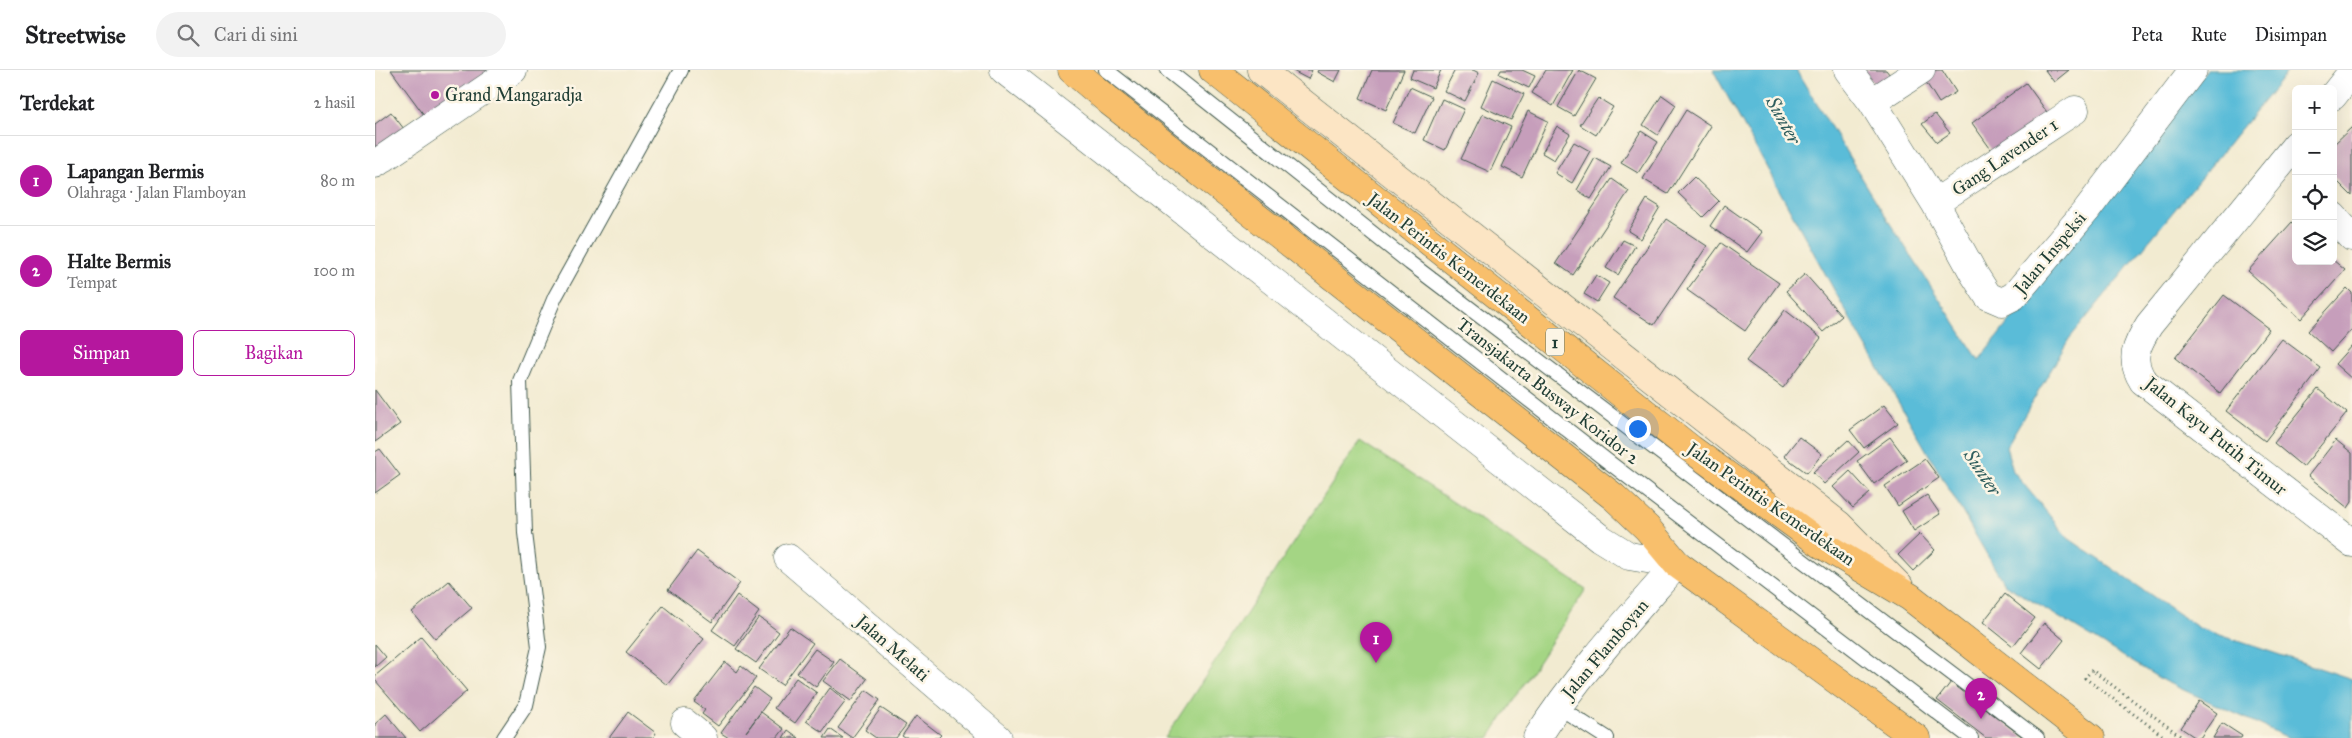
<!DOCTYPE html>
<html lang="id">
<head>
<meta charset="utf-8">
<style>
	:root { --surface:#fff; --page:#f2f2f2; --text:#202124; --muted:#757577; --line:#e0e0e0; --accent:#b5179e }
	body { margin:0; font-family:"IM FELL Great Primer",serif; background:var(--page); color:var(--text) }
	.controls { position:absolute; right:15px; top:15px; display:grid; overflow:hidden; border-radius:8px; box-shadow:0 5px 20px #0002 }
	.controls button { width:45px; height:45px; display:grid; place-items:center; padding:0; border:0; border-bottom:1px solid var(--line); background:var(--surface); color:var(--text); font:25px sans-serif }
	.you { position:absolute; left:1262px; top:358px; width:18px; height:18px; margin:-12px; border:4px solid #fff; border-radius:50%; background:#1a73e8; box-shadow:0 0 0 8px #1a73e833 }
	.badge { display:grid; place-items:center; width:32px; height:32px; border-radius:50%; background:var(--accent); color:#fff; font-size:16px; font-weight:700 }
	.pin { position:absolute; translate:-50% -41px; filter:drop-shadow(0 1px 2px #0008) }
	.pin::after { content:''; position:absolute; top:26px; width:18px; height:15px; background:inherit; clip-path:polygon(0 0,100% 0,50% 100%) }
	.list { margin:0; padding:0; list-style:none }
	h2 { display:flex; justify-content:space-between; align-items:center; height:65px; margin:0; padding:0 20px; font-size:21px }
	h2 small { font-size:16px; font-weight:400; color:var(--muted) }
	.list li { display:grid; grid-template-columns:32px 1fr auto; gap:15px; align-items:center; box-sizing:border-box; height:90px; padding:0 20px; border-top:1px solid var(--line) }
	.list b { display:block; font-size:19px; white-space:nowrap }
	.list p { margin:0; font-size:16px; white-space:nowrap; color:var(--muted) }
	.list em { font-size:16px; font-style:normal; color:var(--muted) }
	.actions { display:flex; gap:10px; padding:15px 20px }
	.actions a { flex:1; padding:11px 0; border:1px solid var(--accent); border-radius:8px; text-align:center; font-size:18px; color:var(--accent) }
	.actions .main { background:var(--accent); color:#fff }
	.icon { flex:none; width:28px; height:28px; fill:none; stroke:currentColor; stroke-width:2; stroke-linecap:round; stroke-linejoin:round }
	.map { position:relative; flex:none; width:1977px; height:668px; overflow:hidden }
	header { display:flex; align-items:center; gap:30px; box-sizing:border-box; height:70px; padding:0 25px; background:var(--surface); border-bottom:1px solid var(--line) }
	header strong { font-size:24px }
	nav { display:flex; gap:28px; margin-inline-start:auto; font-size:18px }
	.search { width:350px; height:45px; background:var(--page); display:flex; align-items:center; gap:12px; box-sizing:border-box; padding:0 18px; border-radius:28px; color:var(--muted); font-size:19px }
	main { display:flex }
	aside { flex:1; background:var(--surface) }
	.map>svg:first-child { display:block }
	.green { fill:#a4d584; stroke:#62895c }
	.water { fill:#5abcd8; stroke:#3c7c86 }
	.building { fill:#c69ebb }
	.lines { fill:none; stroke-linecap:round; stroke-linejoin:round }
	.service-casing { stroke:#3f574c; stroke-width:16 }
	.minor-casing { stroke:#3f574c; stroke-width:29 }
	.tertiary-casing { stroke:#3f574c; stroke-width:29 }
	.secondary-casing { stroke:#3f574c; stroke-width:29 }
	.trunk-casing { stroke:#3f574c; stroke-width:29 }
	.path { stroke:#3f574c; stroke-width:3; stroke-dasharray:1 4; stroke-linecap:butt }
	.service { stroke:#fff; stroke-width:14 }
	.minor { stroke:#fff; stroke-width:28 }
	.tertiary { stroke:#fff; stroke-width:28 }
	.secondary { stroke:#fce5c4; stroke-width:28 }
	.trunk { stroke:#f8bf6c; stroke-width:28 }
	.poi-dot { fill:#b5179e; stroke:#fcf5e5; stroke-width:2 }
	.labels { text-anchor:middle; stroke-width:5; stroke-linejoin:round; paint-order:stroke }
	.shield { fill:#fcf5e5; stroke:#617469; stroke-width:1 }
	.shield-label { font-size:16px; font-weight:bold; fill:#1f3d34 }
	.poi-label { font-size:18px; fill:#1f3d34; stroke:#fcf5e5; text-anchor:start }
	.street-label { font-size:18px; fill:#1f3d34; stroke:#fcf5e5 }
	.water-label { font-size:19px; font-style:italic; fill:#2e5d5d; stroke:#fcf5e5 }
</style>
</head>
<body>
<header>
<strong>Streetwise</strong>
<div class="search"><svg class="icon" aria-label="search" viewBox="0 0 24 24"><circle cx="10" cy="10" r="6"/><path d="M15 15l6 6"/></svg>Cari di sini</div>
<nav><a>Peta</a><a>Rute</a><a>Disimpan</a></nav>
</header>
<main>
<aside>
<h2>Terdekat<small>2 hasil</small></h2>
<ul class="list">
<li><span class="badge">1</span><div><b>Lapangan Bermis</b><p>Olahraga · Jalan Flamboyan</p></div><em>80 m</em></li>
<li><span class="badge">2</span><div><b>Halte Bermis</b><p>Tempat</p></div><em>100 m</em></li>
</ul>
<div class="actions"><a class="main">Simpan</a><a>Bagikan</a></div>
</aside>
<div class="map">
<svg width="1977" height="668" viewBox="0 0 1977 668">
	<rect width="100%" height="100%" fill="#fcf5e5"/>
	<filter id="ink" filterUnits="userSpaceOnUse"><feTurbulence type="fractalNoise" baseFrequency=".02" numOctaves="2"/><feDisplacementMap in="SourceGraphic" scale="10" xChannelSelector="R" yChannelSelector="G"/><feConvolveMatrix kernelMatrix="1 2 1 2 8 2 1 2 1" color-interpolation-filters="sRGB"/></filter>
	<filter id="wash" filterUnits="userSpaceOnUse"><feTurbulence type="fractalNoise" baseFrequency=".0096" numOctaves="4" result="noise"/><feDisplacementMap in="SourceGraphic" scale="20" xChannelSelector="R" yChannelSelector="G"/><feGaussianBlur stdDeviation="1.12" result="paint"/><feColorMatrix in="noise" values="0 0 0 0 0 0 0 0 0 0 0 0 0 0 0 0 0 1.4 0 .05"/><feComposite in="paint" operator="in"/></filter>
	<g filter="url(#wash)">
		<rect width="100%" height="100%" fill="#f2ebd1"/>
		<path class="green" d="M985 371 1211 519 1114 668H790Z"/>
		<path class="water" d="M1338 0H1421L1514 152 1604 290 1832 0H1914L1694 269 1631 377 1638 401 1693 468 1824 558 1977 609V668H1914L1789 611 1629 514 1474 247Z"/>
		<g id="blocks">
			<path class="building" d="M16 0H119L52 49Z
				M916 0H937L933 9Z
				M943 0H966L960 12 942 2Z
				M997 0H1029L1011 40 985 28Z
				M1038 0H1066L1058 18 1035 8Z
				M1080 0H1098L1104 3 1090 31 1069 21Z
				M1126 0H1147L1160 6 1154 18 1124 4Z
				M1171 0H1198L1178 36 1157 23Z
				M1204 0 1221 9 1199 46 1183 37Z
				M1488 0H1511L1515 5 1500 16Z
				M1556 0H1567L1581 22 1564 33 1547 6Z
				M1670 0H1694L1679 12Z
				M1118 9 1149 24 1136 50 1106 36Z
				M1651 13 1674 45 1620 85 1597 53Z
				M1035 17 1057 27 1040 63 1018 53Z
				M1287 25 1301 35 1283 65 1268 55Z
				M1223 28 1238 37 1221 65 1205 55Z
				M1067 29 1089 39 1070 80 1049 70Z
				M1311 40 1336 56 1293 124 1268 109Z
				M1153 41 1173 51 1147 107 1127 97Z
				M16 42 29 59 2 79 0 76V54Z
				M1108 44 1136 57 1115 102 1086 89Z
				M1560 44 1575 63 1562 72 1547 54Z
				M1182 56 1195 64 1179 90 1167 83Z
				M1977 57V126L1958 107V75Z
				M1266 61 1283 72 1263 103 1246 93Z
				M1199 72 1215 81 1197 113 1180 103Z
				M1220 88 1236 97 1216 129 1202 120Z
				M1319 107 1344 131 1328 147 1303 123Z
				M1237 109 1254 121 1198 205 1181 193Z
				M1272 129 1285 137 1266 169 1253 161Z
				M1349 135 1387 162 1372 182 1335 156Z
				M1291 149 1332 176 1279 255 1238 228Z
				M1917 152 1921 156V191H1958V190L1970 200 1926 249 1873 201Z
				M1248 170 1260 176 1243 205 1231 198Z
				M1346 173 1404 213 1370 261 1312 220Z
				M1430 204 1467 246 1448 262 1411 221Z
				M1221 205 1234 213 1222 232 1209 224Z
				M1972 218 1977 223V259L1956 282 1933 261Z
				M1849 225 1894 259 1845 323 1800 288Z
				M1410 240 1446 268 1408 318 1371 291Z
				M1907 269 1946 298 1890 371 1851 341Z
				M1977 275V309L1960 294Z
				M1943 319 1972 343 1928 397 1899 373Z
				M0 320 25 354 0 372Z
				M1509 335 1523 353 1489 378 1475 360Z
				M1424 367 1447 384 1432 403 1409 386Z
				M1515 367 1532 390 1499 414 1482 391Z
				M1473 370 1484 382 1449 414 1438 402Z
				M1961 370 1977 383V432L1973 438 1933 406Z
				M5 379 25 405 0 423V382Z
				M1550 389 1564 408 1523 436 1510 416Z
				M1475 401 1495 423 1478 438 1458 417Z
				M1552 425 1565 444 1539 461 1527 441Z
				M1545 464 1560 480 1538 501 1523 485Z
				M322 481 365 513 337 552 293 520Z
				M74 511 97 538 60 569 37 542Z
				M1630 524 1660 548 1638 576 1608 552Z
				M362 525 384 542 360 576 337 560Z
				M288 536 329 569 292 615 251 582Z
				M384 547 404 562 381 593 361 579Z
				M1669 553 1689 570 1666 599 1646 583Z
				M415 557 438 573 407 615 384 599Z
				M46 567 92 621 45 662 0 610V606Z
				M0 574 11 587 0 597Z
				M440 579 459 592 441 617 422 603Z
				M465 589 492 609 476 631 448 611Z
				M350 592 362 602 366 596 381 608 343 656 327 644 330 640 319 632Z
				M421 608 442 623 420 653 399 638Z
				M1576 612 1649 668H1611L1562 630Z
				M379 617 395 629 371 662 386 642 409 659 402 668H354L346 663Z
				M455 618 471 631 447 662 431 651Z
				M491 620 505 630 477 668 463 658Z
				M1824 631 1842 643 1825 668H1821L1806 658Z
				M506 638 531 655 521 668H501L490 660Z
				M253 642 281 663 278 668H234Z
				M11 644 31 668H0V654Z
				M541 646 566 665 563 668H530L527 666Z
				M1847 653 1867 666 1866 668H1838Z
				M455 659 468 668H449Z
				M413 660 424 668H408Z"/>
		</g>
	</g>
	<g filter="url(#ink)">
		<use href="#blocks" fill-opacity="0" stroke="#3f574c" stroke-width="1"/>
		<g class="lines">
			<defs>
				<path id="service" d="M731 0 1231 390 1596 668
					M792 0 1035 193 1662 668
					M1182 636 1232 668
					M129 668 151 635 164 577 150 463 145 311 180 227 306 0"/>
				<path id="minor" d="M1473 0 1497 32 1560 133 1599 204 1613 226 1627 232 1639 226 1711 141 1818 0
					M1958 26 1977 2
					M1497 32 1546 0
					M1921 75 1774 255C1761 276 1754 289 1768 311L1977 473
					M0 94 138 0
					M1560 133 1700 40
					M1958 146 1977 167
					M413 488 623 668
					M310 653 328 668
					M1162 668C1202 605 1253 550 1302 494"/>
				<path id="tertiary" d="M629 0 1225 468 1254 486 1302 494"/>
				<path id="secondary" d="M886 0 1464 455 1524 516"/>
				<path id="trunk" d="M697 0 735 32 1239 427 1272 458 1302 494 1541 668
					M838 0 1316 379 1446 474 1535 527 1716 668"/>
			</defs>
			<use href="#service" class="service-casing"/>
			<use href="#minor" class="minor-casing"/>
			<use href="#tertiary" class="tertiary-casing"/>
			<use href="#secondary" class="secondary-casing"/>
			<use href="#trunk" class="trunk-casing"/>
			<path class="path" d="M1791 668 1710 608 1717 600 1808 668"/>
			<use href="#service" class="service"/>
			<use href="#minor" class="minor"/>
			<use href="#tertiary" class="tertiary"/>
			<use href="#secondary" class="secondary"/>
			<use href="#trunk" class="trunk"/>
		</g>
	</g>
	<circle class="poi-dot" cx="60" cy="25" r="5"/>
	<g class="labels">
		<rect class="shield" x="1171" y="258.5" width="18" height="27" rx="4"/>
		<g class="shield-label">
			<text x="1180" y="278">1</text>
		</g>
		<g class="poi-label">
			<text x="70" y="31">Grand Mangaradja</text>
		</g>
		<g class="street-label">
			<text transform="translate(1630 87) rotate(-34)" y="6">Gang Lavender 1</text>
			<text transform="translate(1675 183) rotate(-50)" y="6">Jalan Inspeksi</text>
			<text transform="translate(1074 188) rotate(38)" y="6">Jalan Perintis Kemerdekaan</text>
			<text transform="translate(1173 321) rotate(38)" y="6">Transjakarta Busway Koridor 2</text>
			<text transform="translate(1841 366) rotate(39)" y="6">Jalan Kayu Putih Timur</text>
			<text transform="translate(1396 434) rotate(35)" y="6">Jalan Perintis Kemerdekaan</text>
			<text transform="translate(518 578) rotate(41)" y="6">Jalan Melati</text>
			<text transform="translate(1230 579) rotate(-50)" y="6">Jalan Flamboyan</text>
		</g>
		<g class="water-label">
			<text transform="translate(1409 50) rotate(61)" y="7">Sunter</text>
			<text transform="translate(1608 402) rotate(56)" y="7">Sunter</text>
		</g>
	</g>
</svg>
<div class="controls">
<button>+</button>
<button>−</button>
<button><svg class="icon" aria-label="locate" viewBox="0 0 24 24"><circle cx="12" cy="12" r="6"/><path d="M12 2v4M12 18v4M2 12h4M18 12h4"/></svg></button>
<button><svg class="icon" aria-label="layers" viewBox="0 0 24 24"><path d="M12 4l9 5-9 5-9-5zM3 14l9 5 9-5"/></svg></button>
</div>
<div class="you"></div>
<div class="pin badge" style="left:1001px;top:593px">1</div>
<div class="pin badge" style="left:1606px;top:649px">2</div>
</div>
</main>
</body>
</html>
